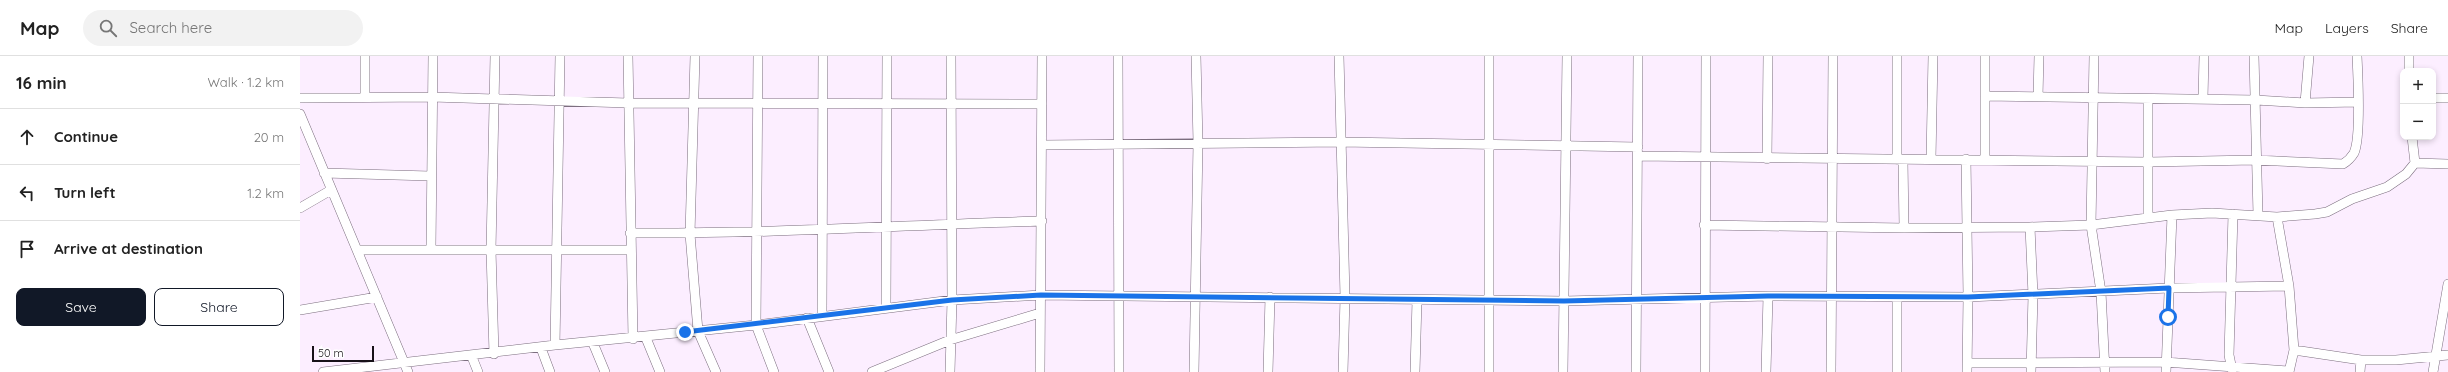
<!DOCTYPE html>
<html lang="en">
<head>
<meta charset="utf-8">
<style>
	:root { --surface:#fff; --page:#f2f2f2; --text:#222; --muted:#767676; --line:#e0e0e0; --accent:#111827 }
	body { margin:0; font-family:Quicksand,sans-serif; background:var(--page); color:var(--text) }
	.controls { position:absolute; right:12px; top:12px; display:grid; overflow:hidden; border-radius:8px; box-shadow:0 2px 6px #0003 }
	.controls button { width:36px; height:36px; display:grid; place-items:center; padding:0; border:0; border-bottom:1px solid var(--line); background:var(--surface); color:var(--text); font:20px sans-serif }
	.scale { position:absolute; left:12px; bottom:10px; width:62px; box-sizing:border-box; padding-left:4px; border:2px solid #171118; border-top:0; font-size:11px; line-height:14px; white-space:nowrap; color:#171118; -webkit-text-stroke:3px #fff; paint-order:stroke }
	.stop { position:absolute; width:12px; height:12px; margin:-9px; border:3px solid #1a73e8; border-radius:50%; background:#fff }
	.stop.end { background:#1a73e8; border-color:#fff; box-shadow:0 1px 4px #0008 }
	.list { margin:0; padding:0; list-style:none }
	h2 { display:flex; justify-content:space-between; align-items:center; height:52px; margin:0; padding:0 16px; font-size:17px }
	h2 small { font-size:13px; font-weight:400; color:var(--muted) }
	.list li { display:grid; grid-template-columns:26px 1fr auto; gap:12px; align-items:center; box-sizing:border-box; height:56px; padding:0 16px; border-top:1px solid var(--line) }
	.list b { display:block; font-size:15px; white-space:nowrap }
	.list em { font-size:13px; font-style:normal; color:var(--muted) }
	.actions { display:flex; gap:8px; padding:12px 16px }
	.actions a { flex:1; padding:9px 0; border:1px solid var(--accent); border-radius:8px; text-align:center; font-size:14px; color:var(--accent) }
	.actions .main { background:var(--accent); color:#fff }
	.icon { flex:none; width:22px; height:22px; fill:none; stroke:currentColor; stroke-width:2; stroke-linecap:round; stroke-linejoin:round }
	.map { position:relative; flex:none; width:2148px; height:316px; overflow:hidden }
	header { display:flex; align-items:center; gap:24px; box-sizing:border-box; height:56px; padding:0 20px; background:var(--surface); border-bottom:1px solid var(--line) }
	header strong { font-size:19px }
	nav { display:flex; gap:22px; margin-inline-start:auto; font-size:14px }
	.search { width:280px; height:36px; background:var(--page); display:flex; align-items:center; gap:10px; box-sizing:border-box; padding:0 14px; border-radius:22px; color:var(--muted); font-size:15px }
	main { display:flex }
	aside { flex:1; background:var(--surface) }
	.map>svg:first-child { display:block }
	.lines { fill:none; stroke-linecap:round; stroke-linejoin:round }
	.minor-casing { stroke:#7c6e7f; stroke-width:10 }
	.minor { stroke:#fff; stroke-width:9 }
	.route { stroke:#1a73e8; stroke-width:5 }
</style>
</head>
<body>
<header>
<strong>Map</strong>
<div class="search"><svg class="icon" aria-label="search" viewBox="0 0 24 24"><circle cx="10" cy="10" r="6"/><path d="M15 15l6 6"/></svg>Search here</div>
<nav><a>Map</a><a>Layers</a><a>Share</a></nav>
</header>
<main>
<aside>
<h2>16 min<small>Walk · 1.2 km</small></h2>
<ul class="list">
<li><svg class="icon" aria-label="ahead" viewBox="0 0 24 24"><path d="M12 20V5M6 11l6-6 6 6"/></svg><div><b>Continue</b></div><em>20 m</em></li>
<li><svg class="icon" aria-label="left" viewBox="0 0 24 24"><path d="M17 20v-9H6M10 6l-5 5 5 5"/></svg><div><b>Turn left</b></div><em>1.2 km</em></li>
<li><svg class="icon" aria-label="arrive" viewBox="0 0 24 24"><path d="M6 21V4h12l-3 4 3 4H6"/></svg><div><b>Arrive at destination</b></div></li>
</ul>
<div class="actions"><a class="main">Save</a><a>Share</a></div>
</aside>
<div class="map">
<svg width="2148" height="316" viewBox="0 0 2148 316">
	<rect width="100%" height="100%" fill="#fceeff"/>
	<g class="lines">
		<defs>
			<path id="minor" d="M328 0 333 283
				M395 0 390 178 398 275 416 316
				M458 0 456 269 474 316
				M818 0 819 316
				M1039 0 1045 241 1043 316
				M1597 0V104
				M1685 0V103
				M1794 0 1791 169 1801 236 1805 316
				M1954 0 1958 159
				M2109 0V15
				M1685 40 1956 44 2005 47 2058 46
				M65 41V0
				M1738 41 1739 0
				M0 42 132 41 328 47 742 48
				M2133 42H2148
				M1848 43V161
				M1903 43 1904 0
				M2005 47 2009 0
				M0 58 108 316
				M742 89 1040 86 1338 91
				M1338 100 1848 106 1955 104 2043 108C2048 105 2051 102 2054 97 2061 82 2058 20 2057 0
				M1467 103 1468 0
				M1631 103 1633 0
				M1666 103 1668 241 1667 316
				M1603 104 1604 172
				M2115 107 2148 108
				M24 117 130 120
				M0 152 31 134
				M1977 161 1989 230 1994 294 1989 316
				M1404 169 1604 172 1730 171 1791 169 1872 159 1912 157 1977 161 2015 158 2027 156 2052 143 2087 131 2106 118 2115 107 2112 81
				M1730 171 1733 239 1731 316
				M330 177C468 178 605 169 742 165
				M131 192 133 0
				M57 194H330
				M586 251 587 0
				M0 254 77 241
				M522 259 523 0
				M507 262 529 316
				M346 282 360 316
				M293 287 305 316
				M255 289 260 0
				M241 292 250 316
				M1994 294 2061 304H2096L2148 299
				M194 298 191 194 195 0
				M172 301 178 316
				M1667 307 1865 306 1989 315
				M1932 314 1929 299 1933 158
				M23 316 255 289 456 269 652 244 741 239 1264 245 1468 240 1668 241 1869 232 1989 230
				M572 316 650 284 740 257
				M650 316 652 244 651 0
				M740 316 742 0
				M894 316 898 87 896 0
				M968 316 970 241
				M1115 316 1117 244
				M1189 316V0
				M1263 316 1267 0
				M1336 316 1338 0
				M1405 316 1406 0
				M1466 316 1468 240
				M1531 316 1533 0
				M1597 316V241
				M1866 316 1872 159
				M2060 316 2061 304
				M2133 316 2148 228"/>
		</defs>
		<use href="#minor" class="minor-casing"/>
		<use href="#minor" class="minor"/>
	</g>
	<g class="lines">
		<path class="route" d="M385 276 652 244 741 239 1264 245 1468 240 1668 241 1869 232 1868 261"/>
	</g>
</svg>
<div class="controls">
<button>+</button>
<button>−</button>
</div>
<div class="scale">50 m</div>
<div class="stop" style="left:1868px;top:261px"></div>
<div class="stop end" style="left:385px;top:276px"></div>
</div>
</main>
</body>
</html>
